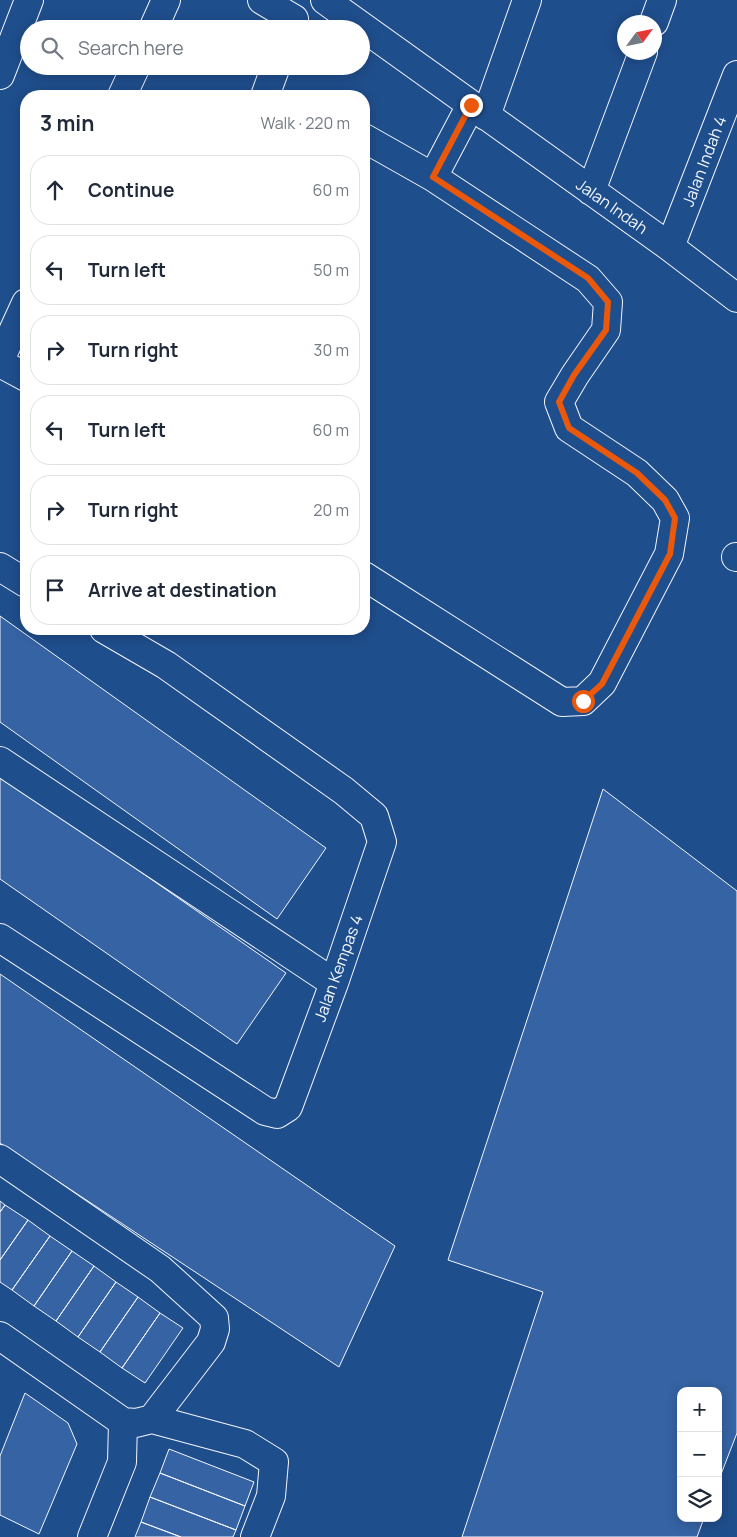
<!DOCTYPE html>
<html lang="en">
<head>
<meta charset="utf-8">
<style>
	:root { --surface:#fff; --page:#f2f2f3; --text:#1f2937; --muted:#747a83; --line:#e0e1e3 }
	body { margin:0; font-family:Manrope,sans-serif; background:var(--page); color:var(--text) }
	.controls { position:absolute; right:15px; bottom:15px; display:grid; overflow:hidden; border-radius:10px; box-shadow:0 2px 12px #0003 }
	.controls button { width:45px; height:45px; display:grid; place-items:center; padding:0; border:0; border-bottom:1px solid var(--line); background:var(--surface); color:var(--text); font:25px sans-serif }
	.compass { position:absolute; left:617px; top:15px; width:45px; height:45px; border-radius:50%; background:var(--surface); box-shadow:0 2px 12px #0003; rotate:57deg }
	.stop { position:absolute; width:15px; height:15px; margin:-11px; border:4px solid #ea580c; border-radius:50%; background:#fff }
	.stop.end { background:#ea580c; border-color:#fff; box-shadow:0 1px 5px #0008 }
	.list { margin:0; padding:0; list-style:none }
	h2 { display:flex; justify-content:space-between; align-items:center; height:65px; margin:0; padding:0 20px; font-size:21px }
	h2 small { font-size:16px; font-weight:400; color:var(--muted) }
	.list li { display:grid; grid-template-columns:32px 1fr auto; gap:15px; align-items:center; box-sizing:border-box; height:70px; margin:0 10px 10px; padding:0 10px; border:1px solid var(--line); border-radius:20px }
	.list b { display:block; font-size:19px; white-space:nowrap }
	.list em { font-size:16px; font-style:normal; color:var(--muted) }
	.icon { flex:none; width:28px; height:28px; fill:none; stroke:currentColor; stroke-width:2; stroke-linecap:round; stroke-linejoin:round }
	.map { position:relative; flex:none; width:737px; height:1537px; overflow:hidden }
	.search { position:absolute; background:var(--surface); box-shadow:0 2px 12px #0003; left:20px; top:20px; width:350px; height:55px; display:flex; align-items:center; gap:12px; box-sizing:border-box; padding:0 18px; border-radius:28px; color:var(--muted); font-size:19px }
	.panel { position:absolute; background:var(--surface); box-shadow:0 2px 12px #0003; left:20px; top:90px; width:350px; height:545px; border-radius:20px }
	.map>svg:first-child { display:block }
	.building { fill:#3563a3; stroke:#f2f6ff }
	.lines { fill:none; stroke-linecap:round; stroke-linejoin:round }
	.minor-casing { stroke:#f2f6ff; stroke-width:30 }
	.major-casing { stroke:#f2f6ff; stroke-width:30 }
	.minor { stroke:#1f4e8c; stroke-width:28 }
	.major { stroke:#1f4e8c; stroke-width:28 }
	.route { stroke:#ea580c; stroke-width:6 }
	.labels { text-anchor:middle; stroke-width:4; stroke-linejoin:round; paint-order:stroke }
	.street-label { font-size:16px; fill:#f2f6ff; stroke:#1f4e8c }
</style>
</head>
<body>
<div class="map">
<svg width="737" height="1537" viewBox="0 0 737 1537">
	<rect width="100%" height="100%" fill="#1f4e8c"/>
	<path class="building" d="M0 616 326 848 277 919 0 722Z
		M0 774 286 973 237 1044 0 879Z
		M603 789 737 891V1433L718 1482V1391H681V1518H704L697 1537H462L543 1292 448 1260Z
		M0 974 395 1246 339 1367 0 1143Z
		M0 1201 5 1205 0 1212Z
		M5 1205 28 1220 0 1260V1212Z
		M28 1220 50 1236 12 1290 0 1282V1260Z
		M50 1236 72 1251 34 1306 12 1290Z
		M72 1251 94 1266 56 1321 34 1306Z
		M94 1266 116 1282 78 1337 56 1321Z
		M116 1282 138 1297 100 1352 78 1337Z
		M138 1297 160 1313 122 1368 100 1352Z
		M160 1313 183 1328 145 1383 122 1368Z
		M25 1393 68 1423 77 1444 39 1534 0 1515V1456Z
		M169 1449 254 1482 245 1506 160 1473Z
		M160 1473 245 1506 236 1530 150 1497Z
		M150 1497 236 1530 233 1537H181L141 1522Z
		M141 1522 181 1537H135Z"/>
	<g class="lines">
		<defs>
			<path id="minor" d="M262 0 294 19 290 29
				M325 0 670 247 737 298
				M654 22 662 0
				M153 29 166 0
				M122 96 136 66
				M265 96 276 66
				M486 116 527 0
				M364 138 433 177 588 279 608 302 606 330 575 375 559 402 569 428 637 473 665 500 675 518 669 554 602 683 583 701 562 702 364 576
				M433 177 471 105
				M591 191 643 52
				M670 247 737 75
				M0 360 26 303
				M0 363 26 377
				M736 557H737
				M0 567 26 583
				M0 761 334 983
				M0 938 265 1111 277 1114 288 1107 334 983 382 842 374 816 344 791 166 665 104 629
				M0 1159 160 1269 214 1318 215 1329 211 1342 152 1419 136 1423 123 1422
				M0 1336 123 1422
				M152 1419 245 1444 274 1462 271 1496 255 1537
				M92 1537 122 1462 123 1422"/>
			<path id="major" d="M0 75 29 0"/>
		</defs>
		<use href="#minor" class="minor-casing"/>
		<use href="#major" class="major-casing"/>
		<use href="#minor" class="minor"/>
		<use href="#major" class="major"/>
	</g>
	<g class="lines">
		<path class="route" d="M471 105 433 177 588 278 608 302 606 330 574 375 559 402 569 428 637 473 665 500 675 518 670 554 602 684 583 701"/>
	</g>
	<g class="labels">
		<g class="street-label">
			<text transform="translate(704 161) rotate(-69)" y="6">Jalan Indah 4</text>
			<text transform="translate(612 206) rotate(35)" y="6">Jalan Indah</text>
			<text transform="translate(338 968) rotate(-70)" y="6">Jalan Kempas 4</text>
		</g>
	</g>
</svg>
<div class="controls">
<button>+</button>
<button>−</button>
<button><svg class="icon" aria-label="layers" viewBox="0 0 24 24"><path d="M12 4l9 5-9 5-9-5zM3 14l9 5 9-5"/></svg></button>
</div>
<svg class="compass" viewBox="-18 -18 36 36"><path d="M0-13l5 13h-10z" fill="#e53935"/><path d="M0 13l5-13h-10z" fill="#747a83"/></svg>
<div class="stop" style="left:583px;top:701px"></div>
<div class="stop end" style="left:471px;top:105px"></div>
<div class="search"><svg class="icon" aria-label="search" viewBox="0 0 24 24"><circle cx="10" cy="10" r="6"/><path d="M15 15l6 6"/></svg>Search here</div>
<section class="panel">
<h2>3 min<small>Walk · 220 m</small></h2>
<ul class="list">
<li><svg class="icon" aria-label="ahead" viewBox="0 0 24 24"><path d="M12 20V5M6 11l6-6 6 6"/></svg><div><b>Continue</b></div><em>60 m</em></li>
<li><svg class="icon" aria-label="left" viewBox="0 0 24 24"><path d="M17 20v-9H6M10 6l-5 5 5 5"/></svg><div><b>Turn left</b></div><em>50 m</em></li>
<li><svg class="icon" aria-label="right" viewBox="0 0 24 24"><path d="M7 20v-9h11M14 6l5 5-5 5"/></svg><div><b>Turn right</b></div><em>30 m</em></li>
<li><svg class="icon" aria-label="left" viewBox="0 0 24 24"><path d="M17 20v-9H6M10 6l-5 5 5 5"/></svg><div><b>Turn left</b></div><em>60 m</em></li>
<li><svg class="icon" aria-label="right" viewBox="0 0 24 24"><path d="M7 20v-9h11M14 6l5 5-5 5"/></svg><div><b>Turn right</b></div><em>20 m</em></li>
<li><svg class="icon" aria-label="arrive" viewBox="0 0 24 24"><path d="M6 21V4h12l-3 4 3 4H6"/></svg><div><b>Arrive at destination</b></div></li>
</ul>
</section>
</div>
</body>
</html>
